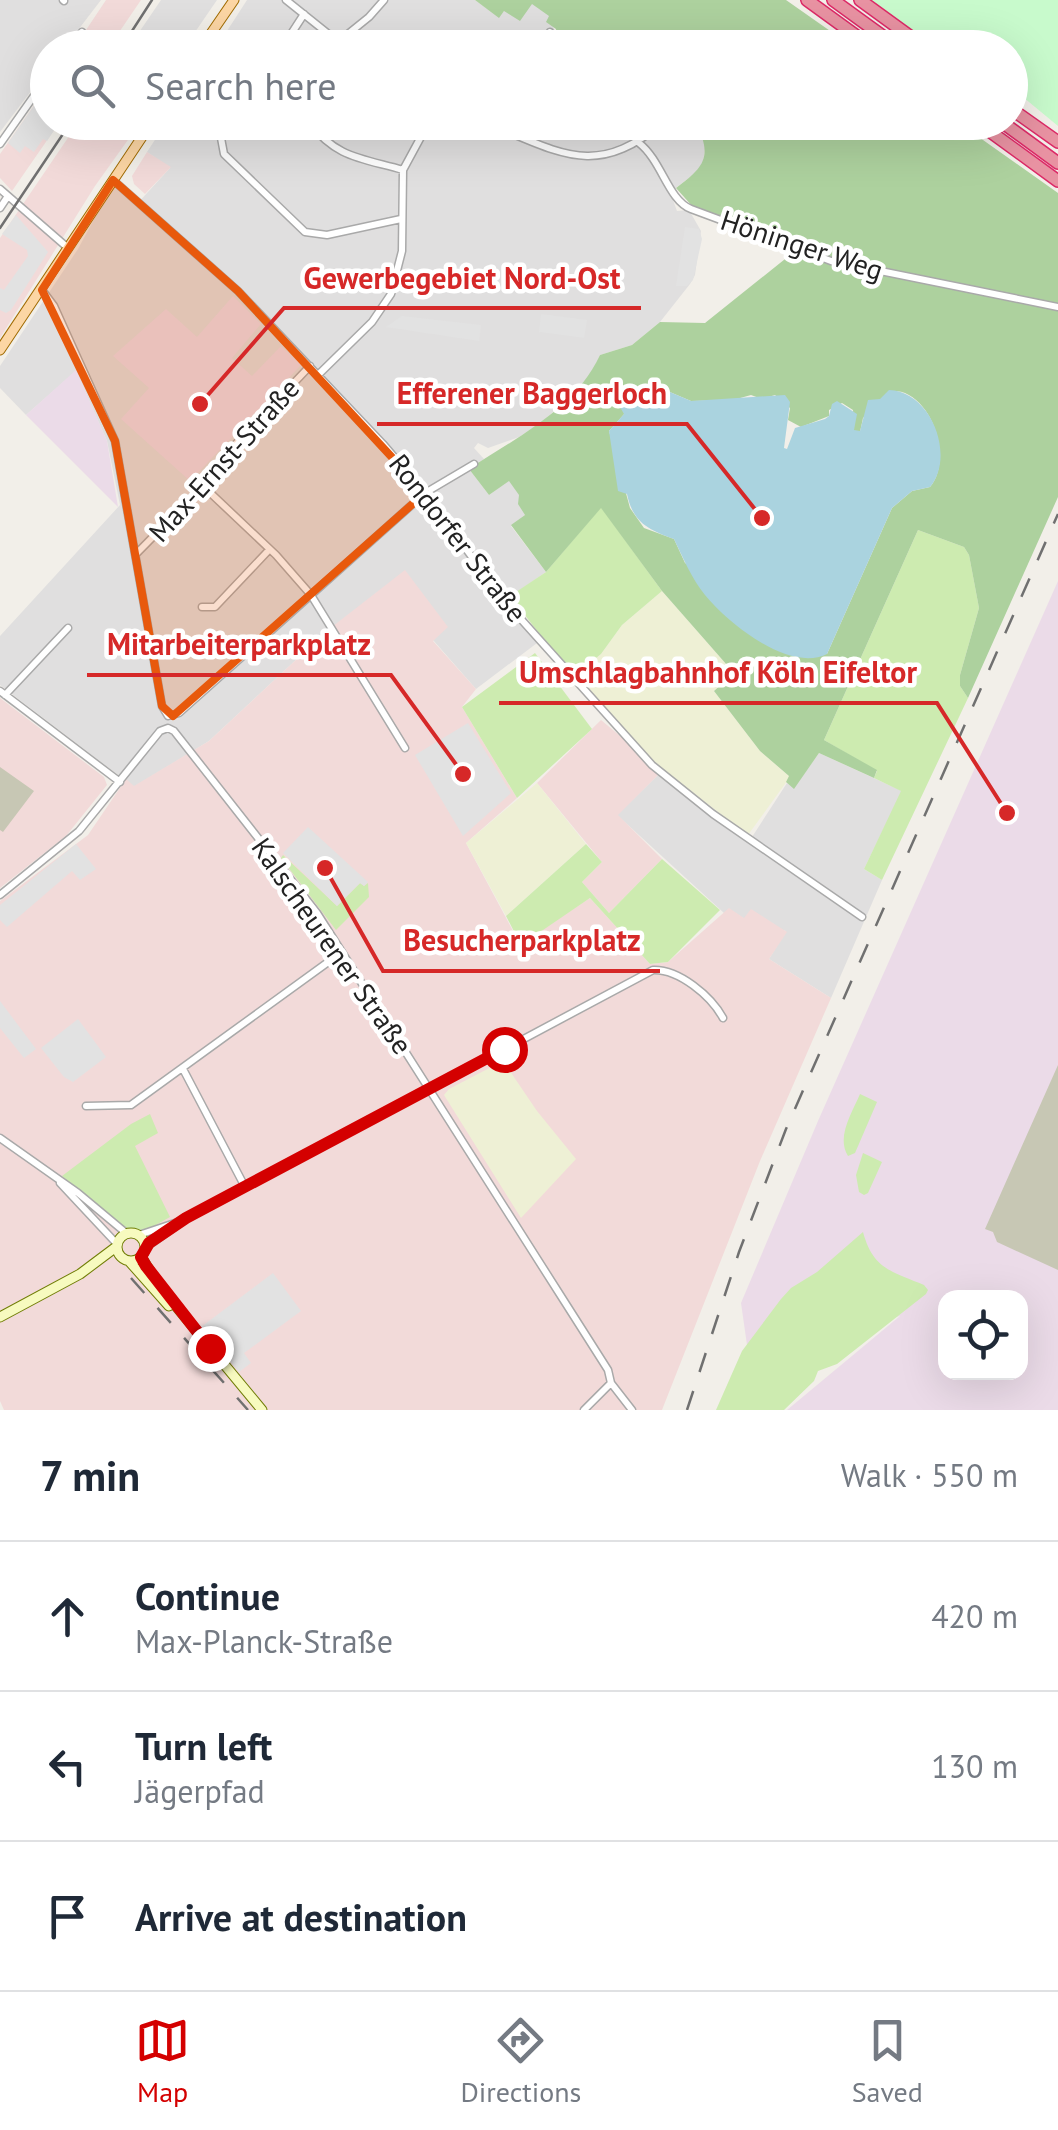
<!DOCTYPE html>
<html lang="en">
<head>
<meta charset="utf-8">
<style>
	:root { --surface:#fff; --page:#f2f2f3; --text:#1f2937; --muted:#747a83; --line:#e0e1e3; --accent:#d40000 }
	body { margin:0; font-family:"PT Sans",sans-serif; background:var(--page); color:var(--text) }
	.controls { position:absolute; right:30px; bottom:30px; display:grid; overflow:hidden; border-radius:20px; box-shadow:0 10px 40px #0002 }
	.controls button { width:90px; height:90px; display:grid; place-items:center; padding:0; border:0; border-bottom:2px solid var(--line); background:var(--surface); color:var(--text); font:50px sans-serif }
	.stop { position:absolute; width:30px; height:30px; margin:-22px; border:8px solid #d40000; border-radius:50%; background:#fff }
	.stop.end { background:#d40000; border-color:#fff; box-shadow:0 2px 10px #0008 }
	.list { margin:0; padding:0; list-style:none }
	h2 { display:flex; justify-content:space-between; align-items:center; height:130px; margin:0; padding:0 40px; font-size:42px }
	h2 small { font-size:32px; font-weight:400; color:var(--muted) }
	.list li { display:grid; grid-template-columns:65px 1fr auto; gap:30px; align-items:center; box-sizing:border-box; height:150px; padding:0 40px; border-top:2px solid var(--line) }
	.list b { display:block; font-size:38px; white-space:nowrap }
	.list p { margin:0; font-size:32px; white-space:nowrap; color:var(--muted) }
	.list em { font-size:32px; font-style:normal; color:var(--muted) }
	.icon { flex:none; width:55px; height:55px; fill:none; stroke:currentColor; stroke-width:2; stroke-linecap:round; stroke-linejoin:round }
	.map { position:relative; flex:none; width:1058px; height:1410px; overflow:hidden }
	.search { position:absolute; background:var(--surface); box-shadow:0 10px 40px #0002; left:30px; right:30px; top:30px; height:110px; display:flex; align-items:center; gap:25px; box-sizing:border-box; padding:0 35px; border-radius:55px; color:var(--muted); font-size:38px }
	.sheet { height:580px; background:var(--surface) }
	nav { display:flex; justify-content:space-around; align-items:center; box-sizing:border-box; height:140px; border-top:2px solid var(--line); background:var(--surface); font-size:28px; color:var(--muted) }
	nav a { display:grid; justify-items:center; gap:5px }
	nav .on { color:var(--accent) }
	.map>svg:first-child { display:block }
	.residential { fill:#e0dfdf }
	.commercial { fill:#f2dad9 }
	.industrial { fill:#ebdbe8; fill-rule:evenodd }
	.construction { fill:#c7c7b4 }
	.farmland { fill:#eef0d5 }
	.grass { fill:#cdebb0 }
	.forest { fill:#add19e; fill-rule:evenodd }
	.park { fill:#c8facc }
	.parking { fill:#e2e2e2 }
	.water { fill:#aad3df }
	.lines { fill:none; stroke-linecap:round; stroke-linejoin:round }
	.street-casing { stroke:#a9a9a9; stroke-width:9 }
	.secondary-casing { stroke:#707d05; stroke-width:11 }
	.primary-casing { stroke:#a06b00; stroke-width:11 }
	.highway-casing { stroke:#dc2a67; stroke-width:14 }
	.street { stroke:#fff; stroke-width:6 }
	.secondary { stroke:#f7fabf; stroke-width:9 }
	.primary { stroke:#fcd6a4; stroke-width:9 }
	.highway { stroke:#e892a2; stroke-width:11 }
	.tram { stroke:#707070; stroke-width:2.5 }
	.rail { stroke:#707070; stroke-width:2.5; stroke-dasharray:20 20; stroke-linecap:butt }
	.route { stroke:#d40000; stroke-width:12 }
	.marked { fill:#e8590c; fill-opacity:0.2; stroke:#e8590c; stroke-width:8; stroke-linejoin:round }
	.labels { text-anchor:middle; stroke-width:9; stroke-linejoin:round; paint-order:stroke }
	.street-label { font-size:28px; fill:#222; stroke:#fff }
	.leader { fill:none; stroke:#d62828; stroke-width:4 }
	.callout-dot { fill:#d62828; stroke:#fff; stroke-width:4 }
	.callout-label { font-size:30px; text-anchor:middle; font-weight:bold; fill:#d62828; stroke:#fff; stroke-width:9; stroke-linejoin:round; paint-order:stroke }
</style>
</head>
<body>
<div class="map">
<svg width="1058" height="1410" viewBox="0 0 1058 1410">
	<rect width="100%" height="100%" fill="#f2efe9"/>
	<path class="residential" d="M0 0H101L65 47 48 48 47 70 0 132Z
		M161 0H217L193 35 197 39 191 47H129Z
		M247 0H475L499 17 504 11 532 3 550 16 557 38 589 47 216 48Z
		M696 122 706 142 703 163 700 170 670 192 677 211 689 210 701 231 695 275 690 284 660 322 632 345 600 355 588 380 543 421 519 437 488 448 478 443 474 448 484 459 469 469 489 495 509 480 520 495 525 515 511 526 546 572 510 597 541 640 476 689 433 640 328 630 209 741 134 787 0 685V636L120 505 107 441 76 371 26 415 0 388V366L78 249 113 184 136 205 170 168 147 152 166 123Z
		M819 753 902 791 864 869 882 880 831 998 769 959 786 931 724 913 617 815 662 771 752 837 787 783 794 788Z"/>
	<path class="commercial" d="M106 0H141L109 47 74 48Z
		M47 87 48 122 59 123 12 191 0 178V154Z
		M78 123H140L95 186 0 338V238Z
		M147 152 171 167 145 194 134 184 132 176Z
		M405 570 448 627 433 641 476 689 462 707 517 798 466 843 520 944 590 898 650 964 668 962 729 908 744 918 751 909 787 932 769 959 831 998 760 1161 662 1410H4L0 1401V901L88 835 126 779 134 786 209 741 328 630Z
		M0 698 104 777 107 785 66 836 0 888Z
		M601 720 662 771 618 815 662 859 609 913 582 882 602 862 537 783Z"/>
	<path class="industrial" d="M233 296 261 324 232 358 252 376 281 346 301 365 190 481 121 419 149 388 113 356 166 309 197 337Z
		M76 370 107 441 118 507 26 415Z
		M1058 581V1410H787L900 1316 749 1359 741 1303 818 1121ZM946 1298H1020V1372H946Z"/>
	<path class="construction" d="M0 767 34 791 3 832 0 830Z
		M1058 1065V1270L997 1242 993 1232 985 1229Z"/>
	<path class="farmland" d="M662 591 734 673 714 691 760 751 790 777 748 835 654 763 573 677 601 654 622 625Z
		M537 783 586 844 506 916 466 843Z
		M503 1061 537 1111 576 1159 521 1218 444 1095 449 1089Z"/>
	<path class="grass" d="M601 507 662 591 622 625 601 654 573 677 510 596 546 572Z
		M918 530 964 547 969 555 979 608 960 675V686L968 698 882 880 864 869 901 791 874 778 877 771 824 740Z
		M535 653 592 729 517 798 462 707Z
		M586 844 602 862 582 882 609 913 662 859 720 910 668 962 650 964 590 898 521 945 506 916Z
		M283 855 337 906 360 883 364 886 368 883 369 897 336 930 281 858Z
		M860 1094 877 1102 855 1153 848 1156C836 1137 852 1113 860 1094Z
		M150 1114 158 1133 135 1146 170 1217 145 1231 124 1229 62 1176 131 1124Z
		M863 1153 882 1162 868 1193 864 1195 859 1192 856 1175Z
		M863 1232C873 1269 891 1271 924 1285L928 1290 926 1294 837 1364 818 1371 814 1381 784 1410H716L742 1351 781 1299 791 1288 817 1272Z"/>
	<path class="forest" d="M475 0H786L853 47H589L557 38 556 29 546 22 549 16 532 4 520 21 504 11 499 18Z
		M696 123H959L1058 193V305L832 258 693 207 676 188C704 167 713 157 696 123Z
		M795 251 846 267 1058 308V497L968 698 960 686V675L979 608 969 555 964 547 918 530 824 740 877 770 874 778 819 753 794 789 786 782 789 776 760 751 714 691 734 673 662 591 601 508 546 572 511 525 525 515 518 504 519 495 509 481 489 495 469 469C517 437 575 409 600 355L632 345 660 322 705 323ZM651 384 691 401 733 400 751 395 762 399 775 395 790 408 788 420 801 427 829 416V410L842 403 853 410 854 431 860 432 863 418 889 391C894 391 900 391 905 393 936 406 951 462 930 487L912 491 892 508 827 654 685 563 674 539 644 528 630 508 609 431Z"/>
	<path class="park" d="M868 0H1058V126L1011 87 1010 48 935 47Z"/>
	<path class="parking" d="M47 87 48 122 59 123 47 141 43 139 34 152 25 146 20 153 8 143Z
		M16 215 48 252 11 310 6 313 0 310V288L4 290 28 256 27 250 2 234Z
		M685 227 699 229 702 239 693 280 687 286H676Z
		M455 267 487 271 485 287 436 281 438 270 454 272Z
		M541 314 587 320 584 338 539 332Z
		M402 316 481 325 479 341 386 327Z
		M468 723 511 793 463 836 415 755Z
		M308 827 368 882 364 886 360 883 337 906 283 853Z
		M76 844 96 869 80 880 72 871 7 927 0 920V905Z
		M0 1001 36 1049 24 1058 0 1028Z
		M78 1019 106 1057 73 1082 64 1077 41 1048Z
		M273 1273 301 1311 244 1353 251 1363 239 1372 201 1327Z"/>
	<path class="water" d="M651 384 691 401 785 395 790 402 784 448 787 449 795 428 825 419 829 416 832 404 837 401 857 414 854 430 860 431 868 400 880 399 889 390C931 391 956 456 930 487L912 491 892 508 827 654C789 673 728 623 705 595 692 579 683 558 674 539 649 530 633 523 627 494L618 491 609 431 624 414 620 407Z"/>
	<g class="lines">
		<defs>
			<path id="street" d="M63 0 64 1
				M286 0 346 48
				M338 42 369 17 384 0
				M69 48 82 32
				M282 48 304 14
				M545 48 550 32
				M231 122 221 138 224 154 305 232 327 235 401 219
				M309 122C336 158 361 158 403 170
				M484 122C558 151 595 181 663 122
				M639 143C662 161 668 200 691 209L831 261 1058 307
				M0 144 48 76
				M113 180 238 291 383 444 429 498 501 597 652 765 713 814 862 917
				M0 189 68 248
				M0 208 8 196
				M42 290 54 306 115 441 162 706 168 716 179 713 425 493 474 464
				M318 375 372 322 391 294 402 251 403 170 429 122
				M203 486 276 555 311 595 405 748
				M137 553 203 486 210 471 310 366
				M202 607H215L268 551
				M0 691 120 782
				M5 695 68 628
				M0 895 79 831 160 731 168 728 174 731 317 913 566 1304 608 1370 611 1383 632 1410
				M183 1069 245 1187
				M86 1106 131 1105 342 952
				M0 1138 78 1193 126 1233
				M60 1183 117 1244
				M139 1235 184 1220 216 1203 653 970C679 969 711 996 723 1018
				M145 1248 180 1223
				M584 1410 611 1383"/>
			<path id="secondary" d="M117 1247a14 14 0 1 1 28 0a14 14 0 1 1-28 0Z
				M141 1257 161 1288 262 1410
				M129 1261 169 1306
				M0 1317 80 1274 116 1247"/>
			<path id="primary" d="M201 48 234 0
				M0 350 152 122"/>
			<path id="highway" d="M807 0 873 48
				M833 0 899 48
				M860 0 926 48
				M1010 108 1058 142
				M977 122 1058 181
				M1002 122 1058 163"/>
		</defs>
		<use href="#street" class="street-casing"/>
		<use href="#secondary" class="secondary-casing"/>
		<use href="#primary" class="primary-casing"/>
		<use href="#highway" class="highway-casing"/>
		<use href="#street" class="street"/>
		<use href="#secondary" class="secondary"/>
		<use href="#primary" class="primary"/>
		<use href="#highway" class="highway"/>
		<path class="tram" d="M121 48 152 0
			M0 228 71 122"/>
		<path class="rail" d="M131 1278 248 1410
			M687 1410 739 1252 786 1129 1058 514"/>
	</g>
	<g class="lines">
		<path class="route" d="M210 1348 146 1266 141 1257 149 1243 186 1218 504 1049"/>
	</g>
	<path class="marked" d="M113 180 238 291 425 493 173 716 162 706 115 441 42 290Z"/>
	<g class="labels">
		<g class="street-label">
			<text transform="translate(802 245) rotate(18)" y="10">Höninger Weg</text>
			<text transform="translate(224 460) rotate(-48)" y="10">Max-Ernst-Straße</text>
			<text transform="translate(458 538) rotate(52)" y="10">Rondorfer Straße</text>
			<text transform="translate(332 946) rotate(55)" y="10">Kalscheurener Straße</text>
		</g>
	</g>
	<path class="leader" d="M200 404L284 308H641M762 518L687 424H377M463 774L391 675H87M1007 813L937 703H499M325 868L383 971H660"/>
	<g class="callout-dot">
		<circle cx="200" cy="404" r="10"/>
		<circle cx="762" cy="518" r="10"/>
		<circle cx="463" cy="774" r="10"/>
		<circle cx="1007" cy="813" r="10"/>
		<circle cx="325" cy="868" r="10"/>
	</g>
	<g class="callout-label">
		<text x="462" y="289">Gewerbegebiet Nord-Ost</text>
		<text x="532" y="404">Efferener Baggerloch</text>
		<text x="239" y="655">Mitarbeiterparkplatz</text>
		<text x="718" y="683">Umschlagbahnhof Köln Eifeltor</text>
		<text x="522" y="951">Besucherparkplatz</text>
	</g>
</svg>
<div class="controls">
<button><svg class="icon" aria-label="locate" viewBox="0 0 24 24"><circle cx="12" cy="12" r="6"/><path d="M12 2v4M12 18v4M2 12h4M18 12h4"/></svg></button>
</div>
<div class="stop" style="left:504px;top:1049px"></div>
<div class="stop end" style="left:210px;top:1348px"></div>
<div class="search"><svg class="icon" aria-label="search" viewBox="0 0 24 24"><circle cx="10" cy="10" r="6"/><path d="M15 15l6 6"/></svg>Search here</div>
</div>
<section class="sheet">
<h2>7 min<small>Walk · 550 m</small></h2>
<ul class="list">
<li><svg class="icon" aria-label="ahead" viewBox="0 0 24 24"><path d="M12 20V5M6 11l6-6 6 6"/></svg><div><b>Continue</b><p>Max-Planck-Straße</p></div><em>420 m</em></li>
<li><svg class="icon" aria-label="left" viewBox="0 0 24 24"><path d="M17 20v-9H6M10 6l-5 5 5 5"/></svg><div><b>Turn left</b><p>Jägerpfad</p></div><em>130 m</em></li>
<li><svg class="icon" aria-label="arrive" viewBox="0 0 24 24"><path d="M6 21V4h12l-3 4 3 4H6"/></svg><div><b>Arrive at destination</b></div></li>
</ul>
</section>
<nav>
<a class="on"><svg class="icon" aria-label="map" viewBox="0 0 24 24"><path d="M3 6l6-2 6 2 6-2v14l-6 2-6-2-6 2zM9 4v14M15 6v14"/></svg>Map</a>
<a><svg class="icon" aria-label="directions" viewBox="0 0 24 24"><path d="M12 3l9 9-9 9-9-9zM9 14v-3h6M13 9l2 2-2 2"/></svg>Directions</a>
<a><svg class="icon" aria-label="saved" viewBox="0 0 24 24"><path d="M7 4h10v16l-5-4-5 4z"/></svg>Saved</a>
</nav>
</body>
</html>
